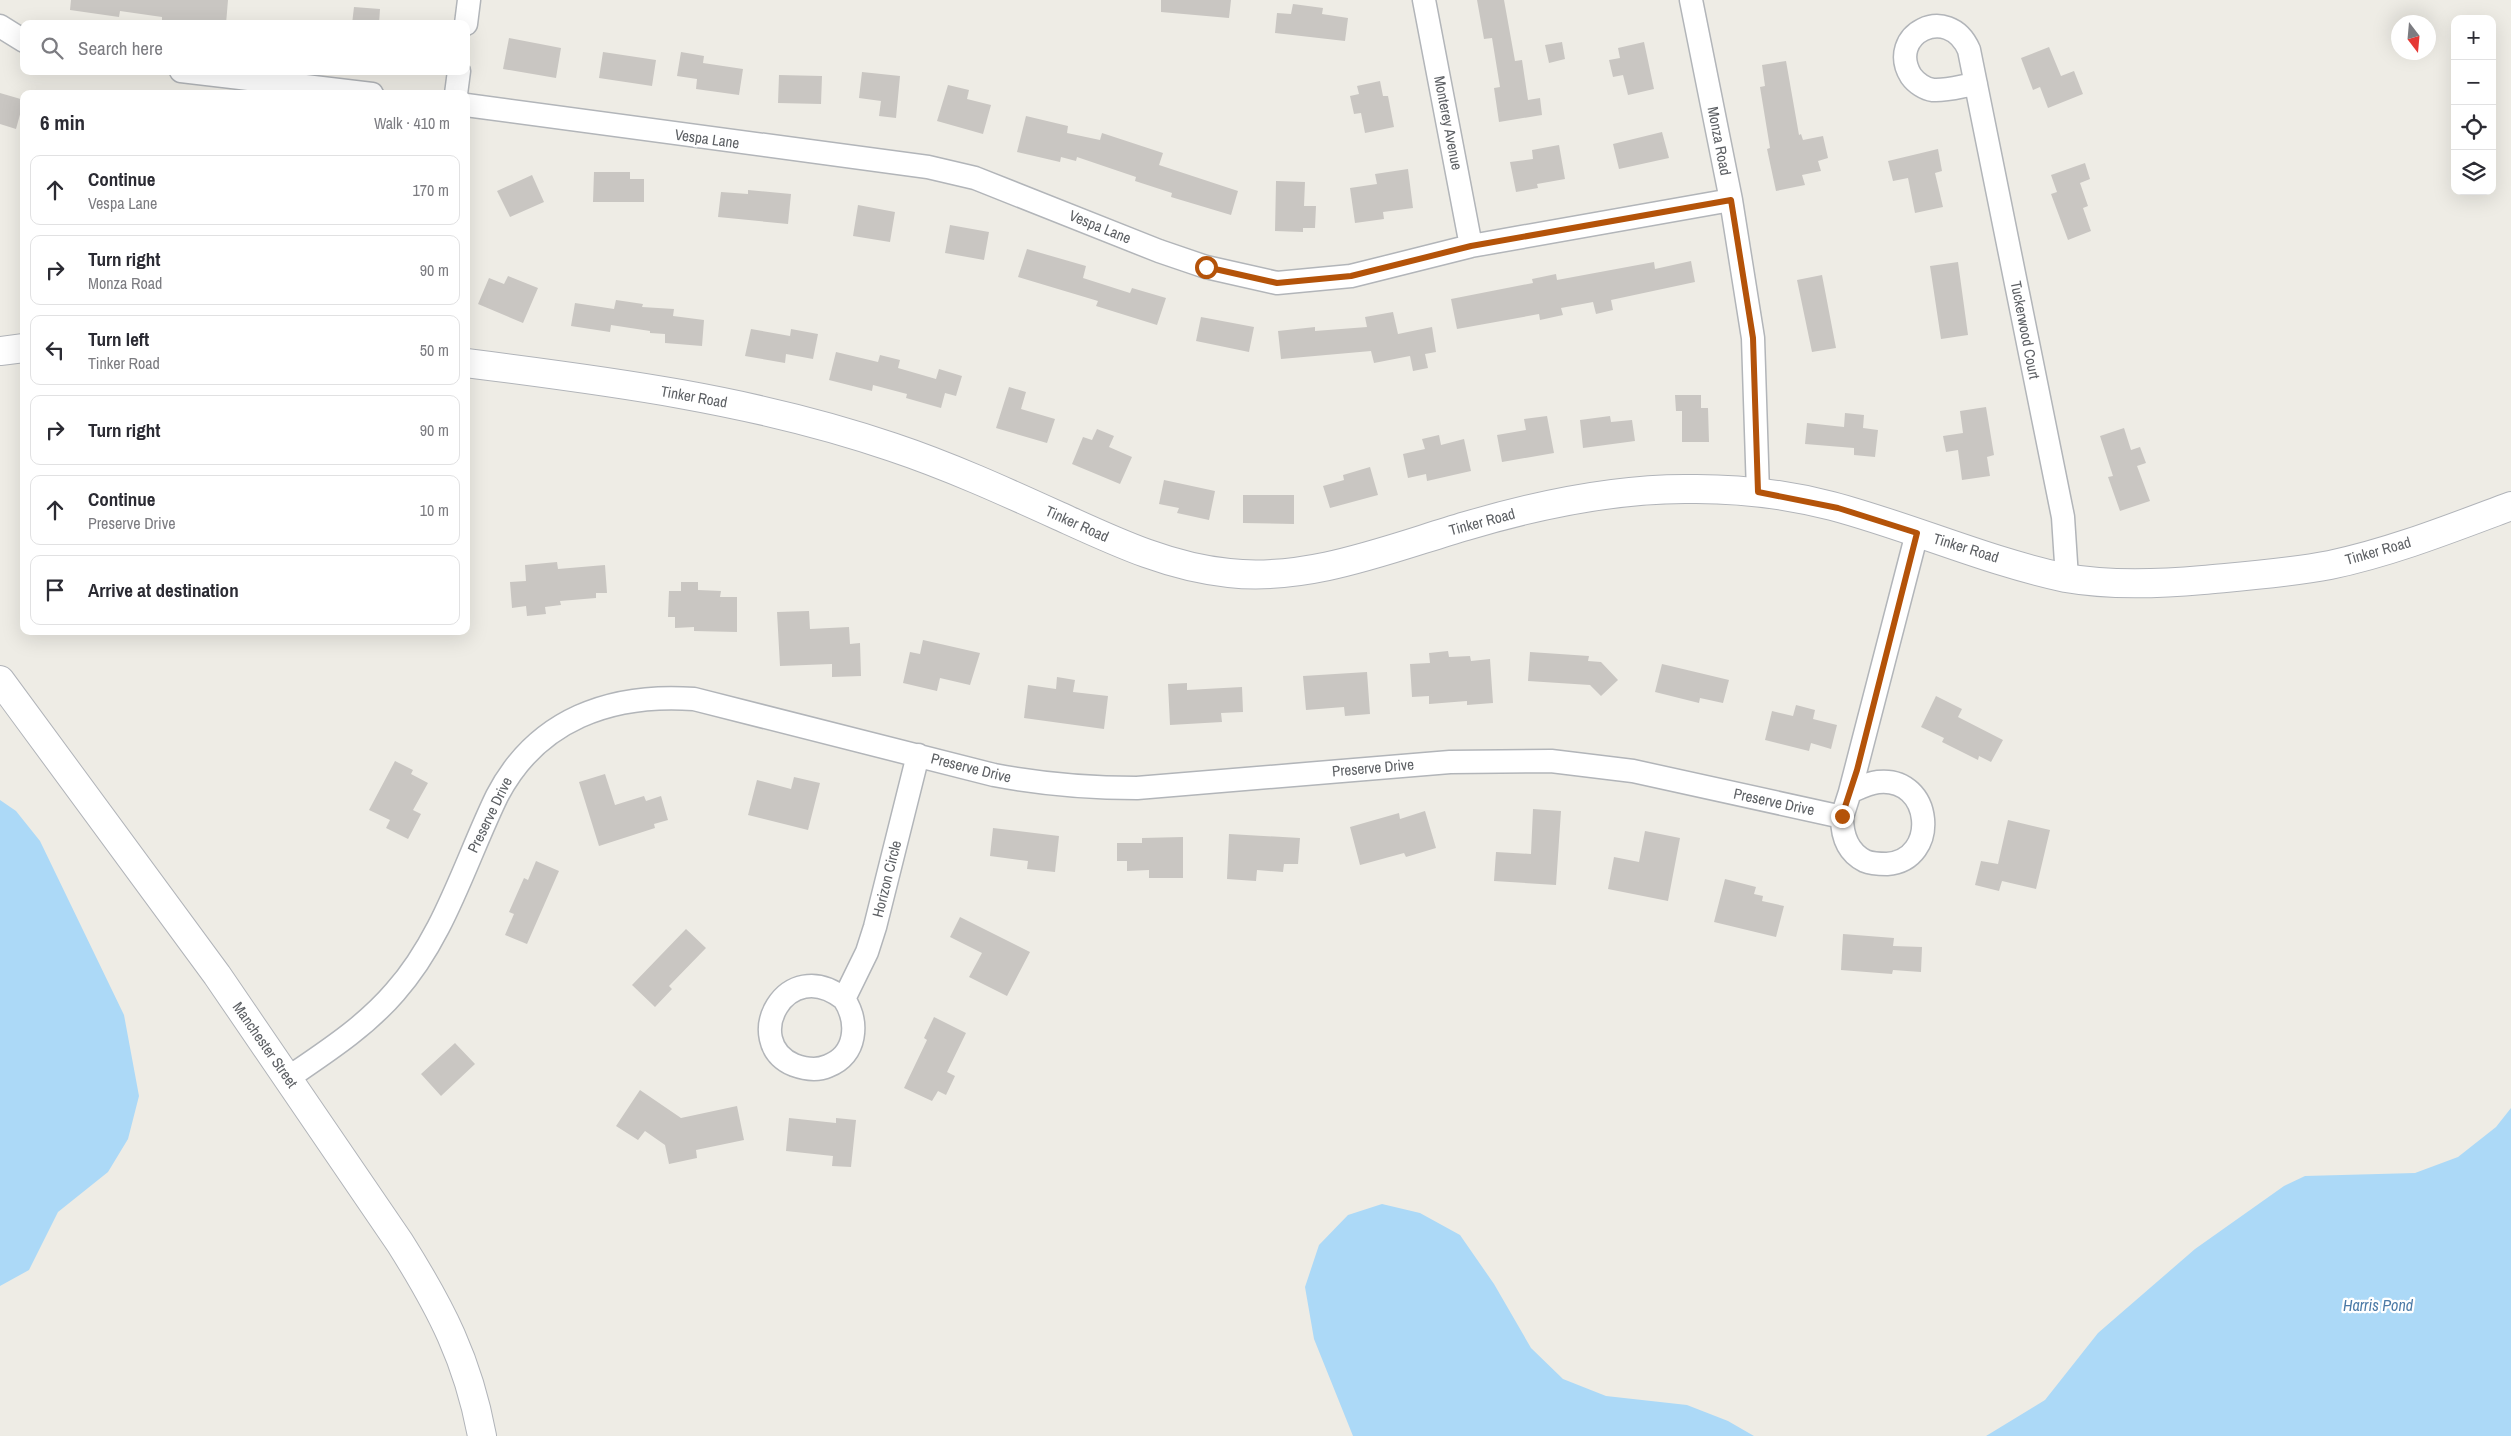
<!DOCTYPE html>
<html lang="en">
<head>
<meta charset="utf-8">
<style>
	:root { --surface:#fff; --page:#f7f7f7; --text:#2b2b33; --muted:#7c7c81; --line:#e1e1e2 }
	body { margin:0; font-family:"Archivo Narrow",sans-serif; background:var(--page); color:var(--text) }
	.controls { position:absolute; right:15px; top:15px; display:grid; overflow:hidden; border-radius:10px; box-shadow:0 5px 20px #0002 }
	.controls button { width:45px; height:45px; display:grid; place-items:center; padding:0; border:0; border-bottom:1px solid var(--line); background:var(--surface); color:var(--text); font:25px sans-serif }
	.compass { position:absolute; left:2391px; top:15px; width:45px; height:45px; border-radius:50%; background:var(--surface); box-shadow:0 5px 20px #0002; rotate:164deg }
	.stop { position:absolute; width:15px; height:15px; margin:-11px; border:4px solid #b45309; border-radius:50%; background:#fff }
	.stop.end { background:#b45309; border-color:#fff; box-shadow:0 1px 5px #0008 }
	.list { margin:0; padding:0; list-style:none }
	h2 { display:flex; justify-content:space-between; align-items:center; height:65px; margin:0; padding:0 20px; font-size:21px }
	h2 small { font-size:16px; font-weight:400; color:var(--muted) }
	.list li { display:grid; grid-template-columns:32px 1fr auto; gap:15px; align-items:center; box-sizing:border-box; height:70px; margin:0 10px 10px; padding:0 10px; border:1px solid var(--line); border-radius:10px }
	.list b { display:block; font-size:19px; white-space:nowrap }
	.list p { margin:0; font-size:16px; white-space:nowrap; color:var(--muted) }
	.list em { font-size:16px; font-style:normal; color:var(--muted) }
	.icon { flex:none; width:28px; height:28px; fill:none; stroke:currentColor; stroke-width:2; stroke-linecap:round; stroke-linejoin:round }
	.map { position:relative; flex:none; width:2511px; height:1436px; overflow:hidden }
	.search { position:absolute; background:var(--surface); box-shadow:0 5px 20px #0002; left:20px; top:20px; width:450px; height:55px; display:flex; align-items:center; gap:12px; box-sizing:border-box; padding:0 18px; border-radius:10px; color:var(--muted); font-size:19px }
	.panel { position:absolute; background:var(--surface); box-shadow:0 5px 20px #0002; left:20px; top:90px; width:450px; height:545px; border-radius:10px }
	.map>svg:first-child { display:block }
	.water { fill:#acd9f7 }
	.building { fill:#c9c6c2 }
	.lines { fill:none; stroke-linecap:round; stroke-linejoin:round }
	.street-casing { stroke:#b2b5b9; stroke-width:25 }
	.secondary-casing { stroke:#b1b4b9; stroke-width:30 }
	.street { stroke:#fff; stroke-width:22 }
	.secondary { stroke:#fff; stroke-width:28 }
	.route { stroke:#b45309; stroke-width:6 }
	.labels { text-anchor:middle; stroke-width:4.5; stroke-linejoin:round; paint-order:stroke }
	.street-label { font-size:15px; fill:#5d6064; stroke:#fff }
	.water-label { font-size:16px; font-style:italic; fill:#4b7aa7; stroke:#fff }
</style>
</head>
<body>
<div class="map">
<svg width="2511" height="1436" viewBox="0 0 2511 1436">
	<rect width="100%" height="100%" fill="#eeece5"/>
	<path class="water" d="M0 800 16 811 40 841 124 1015 139 1096 128 1139 108 1172 58 1212 29 1270 0 1286Z
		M2511 1108V1436H1986L2045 1400 2098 1333 2195 1249 2284 1186 2305 1176 2415 1173 2458 1157 2496 1127Z
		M1382 1204 1420 1213 1460 1235 1494 1284 1531 1348 1563 1379 1606 1396 1687 1405 1728 1421 1754 1436H1353L1314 1339 1305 1287 1319 1245 1348 1215Z"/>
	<path class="building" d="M71 0H228L226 24H181V22L162 20V17L120 11 119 17 70 10Z
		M1161 0H1231L1229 18 1161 12Z
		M1477 0H1504L1515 61 1522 60 1528 100 1540 98 1542 115 1499 122 1494 88 1500 87 1492 38 1484 39Z
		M1293 4 1323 8 1322 14 1348 18 1345 41 1275 33 1277 13 1291 14Z
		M354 7 380 9 379 24H352Z
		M509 38 561 48 556 78 503 69Z
		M1562 42 1565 59 1549 63 1545 45Z
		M1644 42 1654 89 1628 95 1623 75 1613 77 1609 60 1620 58 1618 48Z
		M2049 47 2061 76 2074 71 2083 94 2048 108 2040 87 2033 90 2021 58Z
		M603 52 656 60 652 86 599 78Z
		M681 52 704 56 703 63 743 69 739 95 696 89 697 79 677 76Z
		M1786 61 1799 135 1801 134 1803 140 1823 136 1828 158 1818 161 1821 171 1802 175 1805 185 1776 191 1767 149 1770 148 1760 87 1765 86 1762 65Z
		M862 72 900 76 896 118 879 116 881 101 859 98Z
		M779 75 822 76 821 104 778 103Z
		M1380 81 1383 96H1388L1394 127 1365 133 1361 113 1354 114 1350 96 1359 94 1357 86Z
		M948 85 969 90 967 99 991 105 983 134 937 121Z
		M0 93 24 100 16 129 0 124Z
		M1026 116 1068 126 1067 133 1100 140 1102 133 1163 153 1159 165 1238 191 1231 215 1171 197 1172 193 1135 181 1136 177 1077 157 1076 161 1061 157 1060 162 1017 152Z
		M1662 132 1669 158 1619 169 1613 144Z
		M1559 145 1565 179 1537 184 1538 188 1516 192 1510 162 1533 159 1532 150Z
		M1938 149 1942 171 1935 173 1943 207 1915 213 1908 178 1893 181 1888 161Z
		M2085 163 2090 179 2080 183 2088 206 2083 208 2091 231 2068 240 2051 194 2057 192 2051 175Z
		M1408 169 1413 208 1383 212 1384 219 1355 223 1350 188 1377 184 1375 174Z
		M594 172H630V179H644V202H593Z
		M532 175 544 202 510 217 497 191Z
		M1276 181 1305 182 1304 206H1316L1315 228H1303V232L1275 231Z
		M748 190 791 194 788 224 718 217 721 192 748 194Z
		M858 205 895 212 890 242 853 236Z
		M950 225 989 232 984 260 945 253Z
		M1027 249 1086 266 1083 278 1130 293 1132 288 1166 298 1157 325 1096 306 1098 301 1018 277Z
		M1691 261 1695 282 1611 300 1613 310 1596 314 1593 302 1561 308 1563 315 1540 320 1539 314 1457 329 1451 299 1533 283 1532 279 1556 274 1557 280 1654 262 1655 269Z
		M1958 262 1968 335 1941 339 1930 266Z
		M1822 275 1836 348 1812 352 1797 280Z
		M508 276 538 288 523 323 478 304 489 278 504 284Z
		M616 300 643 304 642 307 674 309 673 316 704 320 702 346 665 343V334L650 333V331L611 325 610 332 571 326 575 303 614 309Z
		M1393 312 1398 334 1432 327 1436 352 1425 354 1428 368 1413 371 1410 356 1374 363 1371 351 1281 359 1278 331 1315 327V331L1367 327 1365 317Z
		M1201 317 1254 327 1249 352 1196 341Z
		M751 329 790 336 791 329 818 334 813 359 786 354 785 363 745 356Z
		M836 352 878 362 880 355 900 360 898 368 936 379 939 369 962 376 956 396 945 393 941 408 906 398 907 394 873 385 872 391 829 380Z
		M1009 387 1026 392 1021 409 1055 419 1047 443 996 428Z
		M1675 395H1701V408H1708L1709 442H1682V411H1676Z
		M1986 407 1994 455 1987 457 1990 476 1962 480 1958 450 1946 452 1943 436 1963 433 1960 411Z
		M1845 413 1864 415 1863 428 1878 430 1875 457 1854 455V448L1805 444 1807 423 1844 427Z
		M1547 416 1554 453 1502 462 1497 435 1526 430 1524 419Z
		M1610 416 1611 422 1632 420 1635 441 1583 448 1580 420Z
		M2124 428 2131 450 2140 447 2146 463 2137 466 2150 501 2120 511 2108 477 2113 476 2100 436Z
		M1097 429 1114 436 1109 447 1132 457 1120 484 1072 464 1083 437 1092 440Z
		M1439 435 1441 445 1464 439 1471 471 1427 481 1426 474 1408 478 1403 454 1425 449 1422 439Z
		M1370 467 1378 495 1330 508 1323 486 1344 480 1343 475Z
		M1164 480 1215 491 1209 520 1177 513 1179 508 1159 504Z
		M1243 495H1294V524L1243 523Z
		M557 562 558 569 605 565 607 593H596V598L560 601 561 605 545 607 546 614 527 616 526 606 512 608 510 582 526 581 525 565Z
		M681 582H698V590L721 591 720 597H737V632L694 631V627L675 628V617H668L669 591H681Z
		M809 611 810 629 849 627 850 644 860 643 861 676 832 677V664L780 666 777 612Z
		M923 640 980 653 970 685 940 678 937 691 903 683 910 652 920 654Z
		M1448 651 1449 657 1470 656 1471 661 1490 659 1493 703 1467 705V701L1429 704V696L1412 697 1410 664 1430 663 1429 653Z
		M1530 652 1589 656 1588 661 1601 662 1618 680 1601 696 1590 685 1528 681Z
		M1662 664 1729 680 1723 703 1700 698 1699 703 1655 692Z
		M1367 672 1370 714 1345 716 1344 707 1306 710 1303 676Z
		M1057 677 1075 680 1073 692 1108 696 1104 729 1024 718 1028 685 1056 689Z
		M1187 683V690L1242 687 1243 712 1221 713 1222 722 1170 725 1168 684Z
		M1936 696 1962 709 1958 717 2003 740 1991 762 1979 756 1978 760 1942 742 1944 738 1921 727Z
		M1796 705 1815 710 1813 719 1837 725 1831 749 1811 743 1809 751 1765 740 1772 711 1793 716Z
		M395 761 413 770 411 774 428 783 413 810 421 814 408 839 386 828 390 820 369 810Z
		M605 774 615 805 644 796 646 801 661 796 668 820 654 824 655 828 599 846 579 782Z
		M794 777 820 783 808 830 748 815 757 780 791 789Z
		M1533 809 1561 811 1556 885 1494 881 1496 852 1531 854Z
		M1425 811 1436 848 1406 857 1404 853 1360 865 1350 827 1399 813 1400 819Z
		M2008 820 2050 830 2036 889 2002 881 1999 891 1975 885 1981 861 1998 864Z
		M993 828 1059 836 1055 872 1027 869 1028 861 990 856Z
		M1645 831 1680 838 1668 901 1608 889 1614 857 1639 862Z
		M1229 834 1300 838 1298 864H1284L1283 872 1257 870 1256 881 1227 879Z
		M1183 837V878H1149V870L1127 871V861H1117V843H1142V838Z
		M536 861 559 871 527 944 505 935 514 914 509 912 524 878 528 880Z
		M1725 879 1756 887 1754 894 1763 896 1762 901 1784 906 1776 937 1714 922Z
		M960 917 1030 952 1007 996 969 977 982 953 950 937Z
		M686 929 706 948 669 986 672 989 655 1007 632 985Z
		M1843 934 1894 938 1893 946 1922 947 1921 972 1893 970 1892 974 1841 970Z
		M934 1017 966 1033 947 1072 955 1076 946 1095 938 1091 932 1101 904 1088 927 1040 924 1038Z
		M455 1043 475 1064 441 1096 421 1074Z
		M640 1090 681 1118 737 1106 744 1140 696 1150 697 1158 669 1164 665 1145 645 1131 638 1140 616 1126Z
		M789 1118 836 1123V1118L856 1120 851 1167 832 1166 833 1156 786 1151Z"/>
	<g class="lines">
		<defs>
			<path id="street" d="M1424 0 1471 246
				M1691 0 1731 200 1753 338 1758 493
				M466 24 469 0
				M0 26 24 41
				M181 71 372 94
				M1976 84C1962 86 1947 91 1933 90 1925 89 1916 83 1911 76 1886 35 1948 2 1969 50L2063 517 2067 578
				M456 94 459 71
				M466 105 928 167 975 178 1159 251 1206 267 1277 283 1351 276 1471 246 1731 200
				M1850 792 1917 533
				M844 999C786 953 740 1042 794 1065 805 1069 817 1071 828 1066 857 1055 859 1022 844 999L867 952 875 927 918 755
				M288 1078C326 1052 365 1027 395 992 444 937 465 862 497 796 537 719 611 693 694 699L994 775C1042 784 1088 788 1137 788L1450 762 1551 761 1633 771 1842 817C1842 835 1847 852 1865 861 1872 864 1880 864 1887 864 1940 860 1933 776 1878 782 1868 783 1859 788 1850 792L1842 817"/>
			<path id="secondary" d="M0 351 24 348
				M466 363C609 381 755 400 892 447 949 466 1004 491 1059 516 1114 541 1168 567 1229 573 1309 582 1391 548 1466 526 1537 505 1612 489 1685 489 1734 488 1785 494 1832 506 1911 527 1986 561 2066 578 2111 586 2158 584 2203 580 2246 576 2288 573 2330 565 2392 552 2452 528 2511 506
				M0 680 217 975 400 1243C441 1308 468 1360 482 1436"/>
		</defs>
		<use href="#street" class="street-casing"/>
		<use href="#secondary" class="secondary-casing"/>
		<use href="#street" class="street"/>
		<use href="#secondary" class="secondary"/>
	</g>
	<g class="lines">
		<path class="route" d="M1206 267 1277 283 1351 276 1471 246 1731 200 1753 338 1758 492 1838 508 1917 533 1857 770 1842 816"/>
	</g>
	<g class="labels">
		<g class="street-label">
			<text transform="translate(1448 123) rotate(79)" y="5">Monterey Avenue</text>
			<text transform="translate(707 139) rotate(8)" y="5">Vespa Lane</text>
			<text transform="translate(1719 141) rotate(79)" y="5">Monza Road</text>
			<text transform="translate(1100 227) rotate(22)" y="5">Vespa Lane</text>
			<text transform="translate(2025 330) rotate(79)" y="5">Tuckerwood Court</text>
			<text transform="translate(694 397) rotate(10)" y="5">Tinker Road</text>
			<text transform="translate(1482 522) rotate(-15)" y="5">Tinker Road</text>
			<text transform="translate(1077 524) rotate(24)" y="5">Tinker Road</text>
			<text transform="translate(1966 548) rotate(17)" y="5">Tinker Road</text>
			<text transform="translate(2378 551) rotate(-16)" y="5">Tinker Road</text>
			<text transform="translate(971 768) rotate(14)" y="5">Preserve Drive</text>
			<text transform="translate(1373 768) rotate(-5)" y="5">Preserve Drive</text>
			<text transform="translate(1774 802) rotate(12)" y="5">Preserve Drive</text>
			<text transform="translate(490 815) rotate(-64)" y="5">Preserve Drive</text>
			<text transform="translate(887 879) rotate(-76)" y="5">Horizon Circle</text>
			<text transform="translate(265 1045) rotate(55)" y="5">Manchester Street</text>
		</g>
		<g class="water-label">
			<text x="2378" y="1311">Harris Pond</text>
		</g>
	</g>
</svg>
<div class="controls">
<button>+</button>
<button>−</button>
<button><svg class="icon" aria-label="locate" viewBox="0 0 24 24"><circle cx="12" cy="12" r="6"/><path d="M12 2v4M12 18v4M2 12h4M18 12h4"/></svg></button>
<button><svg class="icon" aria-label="layers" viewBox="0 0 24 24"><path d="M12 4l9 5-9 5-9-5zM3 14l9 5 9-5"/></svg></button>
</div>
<svg class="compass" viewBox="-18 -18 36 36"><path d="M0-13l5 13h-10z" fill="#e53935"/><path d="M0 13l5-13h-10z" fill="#7c7c81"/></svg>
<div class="stop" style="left:1206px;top:267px"></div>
<div class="stop end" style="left:1842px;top:816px"></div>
<div class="search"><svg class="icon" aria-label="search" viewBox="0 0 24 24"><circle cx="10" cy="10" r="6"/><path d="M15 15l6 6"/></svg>Search here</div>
<section class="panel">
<h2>6 min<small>Walk · 410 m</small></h2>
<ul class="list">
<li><svg class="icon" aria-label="ahead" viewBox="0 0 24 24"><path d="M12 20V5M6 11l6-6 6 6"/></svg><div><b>Continue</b><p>Vespa Lane</p></div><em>170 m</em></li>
<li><svg class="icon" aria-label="right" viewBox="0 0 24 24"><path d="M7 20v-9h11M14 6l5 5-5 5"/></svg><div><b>Turn right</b><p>Monza Road</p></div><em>90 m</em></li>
<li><svg class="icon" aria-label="left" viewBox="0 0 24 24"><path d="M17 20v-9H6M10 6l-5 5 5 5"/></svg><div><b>Turn left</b><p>Tinker Road</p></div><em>50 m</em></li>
<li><svg class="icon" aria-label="right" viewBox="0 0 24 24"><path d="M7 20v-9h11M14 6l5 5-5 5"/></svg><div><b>Turn right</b></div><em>90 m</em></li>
<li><svg class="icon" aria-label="ahead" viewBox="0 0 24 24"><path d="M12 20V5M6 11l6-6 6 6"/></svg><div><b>Continue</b><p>Preserve Drive</p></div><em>10 m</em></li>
<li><svg class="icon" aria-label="arrive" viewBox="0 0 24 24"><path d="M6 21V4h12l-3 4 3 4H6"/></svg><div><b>Arrive at destination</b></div></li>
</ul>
</section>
</div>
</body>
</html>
